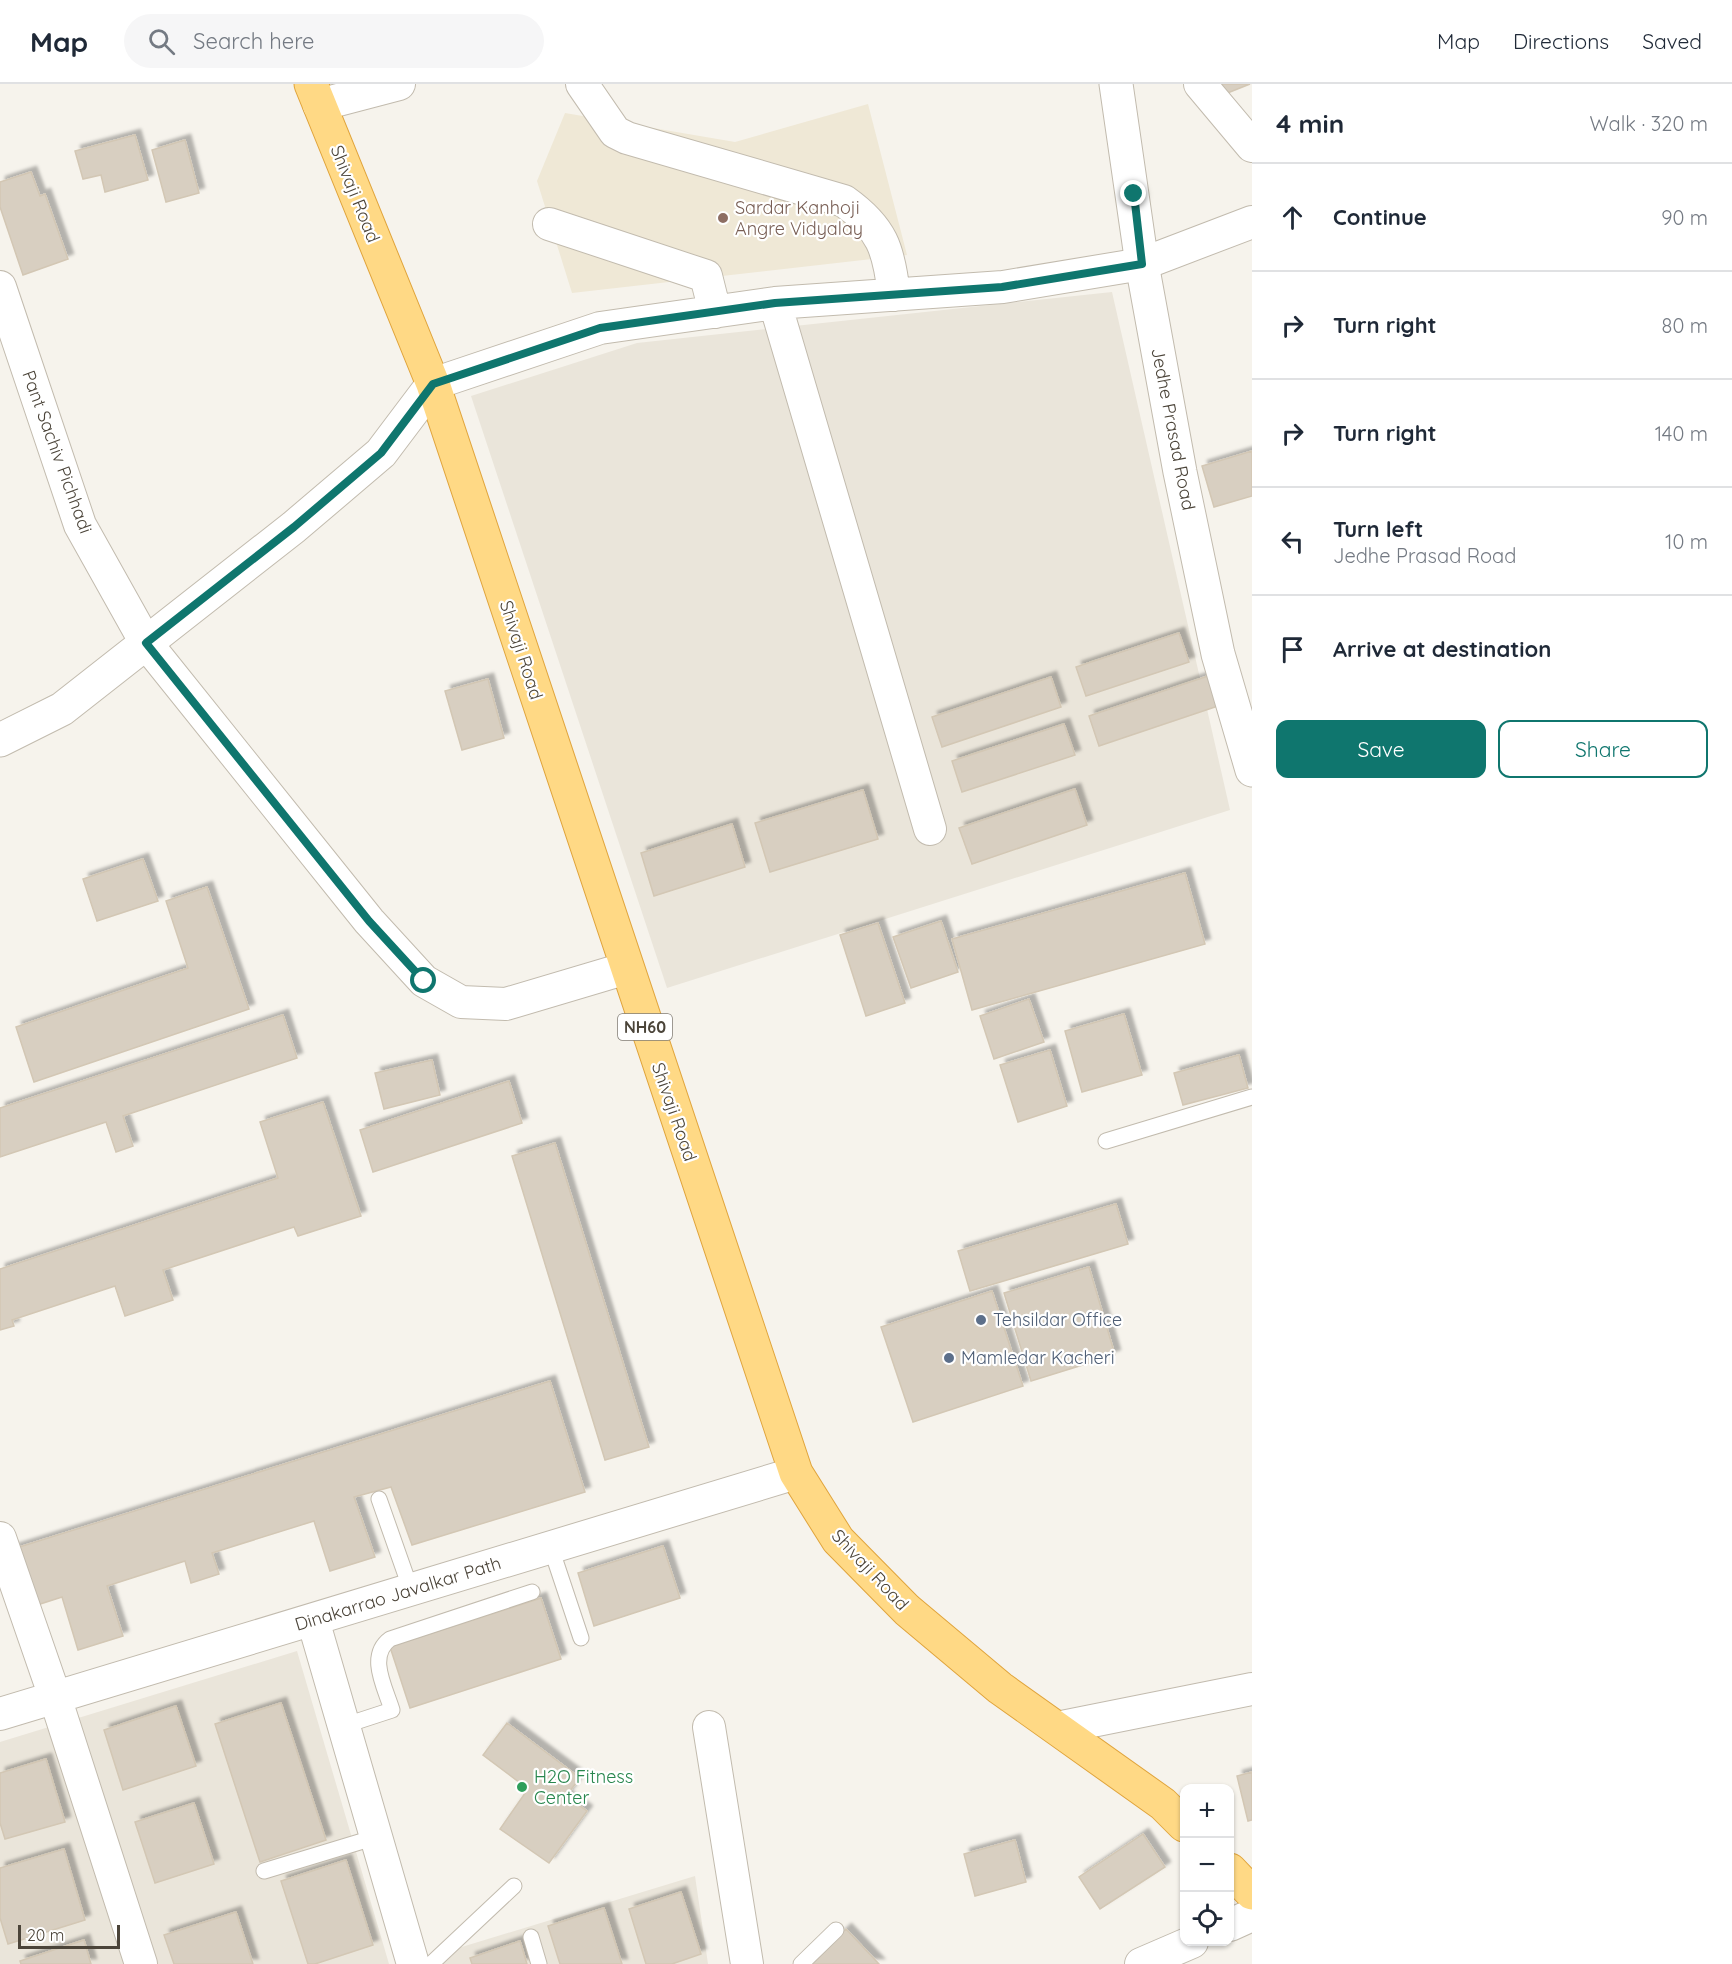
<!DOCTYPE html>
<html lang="en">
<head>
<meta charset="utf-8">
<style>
	:root { --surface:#fff; --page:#f6f6f7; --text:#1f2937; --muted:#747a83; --line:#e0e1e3; --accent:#0f766e }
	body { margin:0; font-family:Quicksand,sans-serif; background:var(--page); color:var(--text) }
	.controls { position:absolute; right:18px; bottom:18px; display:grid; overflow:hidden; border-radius:12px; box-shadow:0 2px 4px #0004 }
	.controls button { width:54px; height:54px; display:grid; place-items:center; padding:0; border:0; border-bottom:2px solid var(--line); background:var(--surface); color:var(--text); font:30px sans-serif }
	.scale { position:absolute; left:18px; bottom:15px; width:102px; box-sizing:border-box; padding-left:6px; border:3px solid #4b4439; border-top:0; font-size:16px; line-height:21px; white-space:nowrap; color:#4b4439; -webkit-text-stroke:4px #fff; paint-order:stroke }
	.stop { position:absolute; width:18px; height:18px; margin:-14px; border:4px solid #0f766e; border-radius:50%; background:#fff }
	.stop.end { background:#0f766e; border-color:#fff; box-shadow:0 2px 6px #0008 }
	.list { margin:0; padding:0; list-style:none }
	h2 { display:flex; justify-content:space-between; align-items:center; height:78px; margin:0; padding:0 24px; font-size:26px }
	h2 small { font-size:20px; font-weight:400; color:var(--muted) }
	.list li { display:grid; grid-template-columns:39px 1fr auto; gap:18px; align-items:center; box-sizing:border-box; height:108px; padding:0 24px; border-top:2px solid var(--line) }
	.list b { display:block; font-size:22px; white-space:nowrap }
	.list p { margin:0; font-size:20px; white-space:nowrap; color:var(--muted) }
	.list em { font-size:20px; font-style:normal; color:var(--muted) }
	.actions { display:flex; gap:12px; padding:18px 24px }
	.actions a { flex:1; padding:14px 0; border:2px solid var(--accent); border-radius:12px; text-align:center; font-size:21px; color:var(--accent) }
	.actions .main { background:var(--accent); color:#fff }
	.icon { flex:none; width:33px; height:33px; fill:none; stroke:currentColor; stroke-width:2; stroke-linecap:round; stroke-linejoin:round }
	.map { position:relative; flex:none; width:1252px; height:1880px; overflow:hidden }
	header { display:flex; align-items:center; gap:36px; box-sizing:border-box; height:84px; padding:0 30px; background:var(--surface); border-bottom:2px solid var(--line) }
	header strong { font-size:28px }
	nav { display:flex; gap:33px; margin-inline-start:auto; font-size:21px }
	.search { width:420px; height:54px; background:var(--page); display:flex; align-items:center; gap:15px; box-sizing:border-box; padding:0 21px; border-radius:33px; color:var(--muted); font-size:22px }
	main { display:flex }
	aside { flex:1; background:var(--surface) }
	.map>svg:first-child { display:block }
	.residential { fill:#eae5da }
	.education { fill:#efe8d6 }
	.building { fill:#d8cfc1; stroke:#d3c7b4; stroke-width:1.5; filter:url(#shadow) }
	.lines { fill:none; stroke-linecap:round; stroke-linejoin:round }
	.service-casing { stroke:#c2bbae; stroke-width:17 }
	.minor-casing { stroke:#c2bbae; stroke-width:34 }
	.tertiary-casing { stroke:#c2bbae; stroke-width:35 }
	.trunk-casing { stroke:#e0a43c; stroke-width:35 }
	.service { stroke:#fff; stroke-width:15 }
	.minor { stroke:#fff; stroke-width:32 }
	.tertiary { stroke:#fff; stroke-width:33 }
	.trunk { stroke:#ffd985; stroke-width:33 }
	.route { stroke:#0f766e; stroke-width:8 }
	.education-dot { fill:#8d6e63; stroke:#fff; stroke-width:2 }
	.service-dot { fill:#5c6f8a; stroke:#fff; stroke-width:2 }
	.leisure-dot { fill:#2e9e5b; stroke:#fff; stroke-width:2 }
	.labels { text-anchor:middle; stroke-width:4.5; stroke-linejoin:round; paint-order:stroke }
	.shield { fill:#fff; stroke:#817c74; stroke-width:1.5 }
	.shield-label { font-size:16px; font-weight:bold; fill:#4b4439 }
	.street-label { font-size:18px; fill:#4b4439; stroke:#fff }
	.education-label { font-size:18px; fill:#785e54; stroke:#fff; text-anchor:start }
	.service-label { font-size:18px; fill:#4e5e75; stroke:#fff; text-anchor:start }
	.leisure-label { font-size:18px; fill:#27864d; stroke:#fff; text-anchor:start }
</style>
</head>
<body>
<header>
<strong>Map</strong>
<div class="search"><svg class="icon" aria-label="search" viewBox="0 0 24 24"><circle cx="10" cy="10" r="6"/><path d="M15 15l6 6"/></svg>Search here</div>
<nav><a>Map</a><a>Directions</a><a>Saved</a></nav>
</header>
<main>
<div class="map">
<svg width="1252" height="1880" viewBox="0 0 1252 1880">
	<defs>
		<filter id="shadow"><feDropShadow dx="5.5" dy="-5.5" stdDeviation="1.5" flood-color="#0004"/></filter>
	</defs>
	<rect width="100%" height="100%" fill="#f6f3ec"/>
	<path class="residential" d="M1112 208 1230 726 667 904 471 312 637 259Z
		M297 1567 389 1880H0V1658Z
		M695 1792 708 1880H406Z"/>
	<path class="education" d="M868 20 907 171 572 209 537 97 565 29 735 58Z"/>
	<path class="building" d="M1215 0H1250L1220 12Z
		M135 51 148 96 105 108 101 91 83 95 75 67Z
		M185 56 199 109 166 118 152 66Z
		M31 88 40 112 45 110 68 175 23 191 0 123V98Z
		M1252 367V412L1214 423 1202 382Z
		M1179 549 1189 578 1086 612 1076 583Z
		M1208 592 1218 622 1099 662 1089 632Z
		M1051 593 1061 623 942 663 932 633Z
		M488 595 504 654 462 666 445 607Z
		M1064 640 1075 671 962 708 952 677Z
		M1075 705 1087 741 972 780 959 744Z
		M863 706 878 755 770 788 755 739Z
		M732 740 745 783 654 812 641 769Z
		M143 775 158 817 97 837 83 795Z
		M1185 789 1205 860 972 926 952 855Z
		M207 803 249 925 34 998 16 943 188 884 166 817Z
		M941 837 958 888 911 904 893 853Z
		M878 839 905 919 866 932 840 851Z
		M1029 915 1044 958 994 975 980 932Z
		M1124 930 1142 991 1082 1008 1065 947Z
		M283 931 297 974 123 1032 133 1062 116 1068 106 1038 0 1073V1024Z
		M1050 966 1067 1022 1018 1038 1000 981Z
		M1239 971 1248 1004 1183 1021 1174 989Z
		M432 976 440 1011 384 1025 375 989Z
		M509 997 522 1039 373 1088 360 1046Z
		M323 1018 361 1132 298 1152 294 1143 163 1186 173 1216 125 1232 115 1202 12 1236 14 1242 0 1246V1185L278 1094 260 1038Z
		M555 1059 649 1363 605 1376 512 1072Z
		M1116 1120 1128 1160 970 1207 958 1167Z
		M1089 1183 1115 1271 1031 1297 1004 1209Z
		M992 1207 1023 1302 913 1338 881 1243Z
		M550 1297 585 1408 412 1461 391 1403 354 1413 375 1473 330 1487 314 1437 212 1469 219 1490 191 1499 185 1477 107 1502 123 1552 78 1566 62 1513 31 1523 13 1465Z
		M663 1462 680 1514 594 1542 578 1489Z
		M541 1514 561 1575 410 1624 390 1563Z
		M281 1619 326 1756 260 1778 215 1640Z
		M176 1622 196 1682 123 1706 104 1646Z
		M507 1639 580 1694 566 1712 587 1727 549 1779 500 1745 528 1705 483 1671Z
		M46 1675 65 1738 5 1755 0 1739V1689Z
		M1252 1688V1736L1248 1737 1237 1692Z
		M194 1719 214 1780 155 1799 135 1738Z
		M1143 1750 1165 1783 1100 1825 1079 1793Z
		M1015 1756 1026 1798 975 1812 964 1770Z
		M64 1765 85 1836 8 1860 0 1834V1784Z
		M346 1776 373 1861 315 1880H308L281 1797Z
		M681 1808 701 1870 672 1880H646L629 1825Z
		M604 1824 622 1880H560L548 1842Z
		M236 1828 253 1880H174L164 1851Z
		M846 1845 879 1880H809Z
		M84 1856 91 1880H21L20 1877Z
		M520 1857 527 1880H472L470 1874Z"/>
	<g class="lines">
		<defs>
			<path id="service" d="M1106 1057 1252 1013
				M379 1415 411 1506
				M551 1464 581 1554
				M343 1642 392 1626C385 1603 367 1572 390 1555L532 1508
				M264 1787 376 1753
				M531 1853 539 1880
				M431 1880 514 1802
				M801 1880 836 1846"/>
			<path id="minor" d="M582 0 615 48 627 54 844 117C882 144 889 165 894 211
				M1200 0 1252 62
				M319 21 399 0
				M549 140 706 192 715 228
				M0 203 80 441 146 559 369 837 424 897 461 918 506 920 627 884
				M775 219 930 745
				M433 300 600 244 775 219 1003 203 1142 180 1252 138
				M0 1454 55 1613 141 1880
				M313 1536 413 1880
				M0 1630 796 1389
				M709 1643 747 1880
				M1057 1644 1252 1605
				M1230 1841 1252 1831
				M1141 1880 1192 1858"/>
			<path id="tertiary" d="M1116 0 1142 180 1180 388 1218 570 1252 686
				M0 656 62 625 294 443 381 369 433 300"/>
			<path id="trunk" d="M311 0 433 300 796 1389 838 1456 907 1526 1000 1604 1163 1720 1184 1741
				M1230 1786 1252 1809"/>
		</defs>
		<use href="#service" class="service-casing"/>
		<use href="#minor" class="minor-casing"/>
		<use href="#tertiary" class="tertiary-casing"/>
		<use href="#trunk" class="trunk-casing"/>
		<use href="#service" class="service"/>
		<use href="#minor" class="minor"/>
		<use href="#tertiary" class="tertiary"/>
		<use href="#trunk" class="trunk"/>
	</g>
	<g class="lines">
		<path class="route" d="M424 897 369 837 146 559 294 443 381 369 433 300 600 244 775 219 1002 203 1142 180 1134 110"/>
	</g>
	<circle class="education-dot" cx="723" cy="134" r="6"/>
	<g class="service-dot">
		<circle cx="981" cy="1236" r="6"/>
		<circle cx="949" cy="1274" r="6"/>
	</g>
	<circle class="leisure-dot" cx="522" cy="1703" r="6"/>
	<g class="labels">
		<rect class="shield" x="618" y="930" width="54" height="26" rx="4.5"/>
		<g class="shield-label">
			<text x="645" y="949">NH60</text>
		</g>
		<g class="street-label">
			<text transform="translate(355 110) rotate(68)" y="6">Shivaji Road</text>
			<text transform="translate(1173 345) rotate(79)" y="6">Jedhe Prasad Road</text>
			<text transform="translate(57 368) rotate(70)" y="6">Pant Sachiv Pichhadi</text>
			<text transform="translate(521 566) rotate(72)" y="6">Shivaji Road</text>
			<text transform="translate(674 1028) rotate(71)" y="6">Shivaji Road</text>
			<text transform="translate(870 1486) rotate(47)" y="6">Shivaji Road</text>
			<text transform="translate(398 1510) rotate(-17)" y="6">Dinakarrao Javalkar Path</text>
		</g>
		<g class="education-label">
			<text x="735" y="130">Sardar Kanhoji<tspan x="735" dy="21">Angre Vidyalay</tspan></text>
		</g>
		<g class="service-label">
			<text x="993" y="1242">Tehsildar Office</text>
			<text x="961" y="1280">Mamledar Kacheri</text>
		</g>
		<g class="leisure-label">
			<text x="534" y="1699">H2O Fitness<tspan x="534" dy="21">Center</tspan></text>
		</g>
	</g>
</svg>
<div class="controls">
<button>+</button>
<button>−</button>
<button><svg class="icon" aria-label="locate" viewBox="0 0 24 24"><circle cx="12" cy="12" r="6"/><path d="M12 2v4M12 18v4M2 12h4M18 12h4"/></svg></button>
</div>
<div class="scale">20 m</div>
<div class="stop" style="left:424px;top:897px"></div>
<div class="stop end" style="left:1134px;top:110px"></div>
</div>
<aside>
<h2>4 min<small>Walk · 320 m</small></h2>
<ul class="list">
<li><svg class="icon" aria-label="ahead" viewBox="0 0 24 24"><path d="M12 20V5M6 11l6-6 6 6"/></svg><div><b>Continue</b></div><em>90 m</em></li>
<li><svg class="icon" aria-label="right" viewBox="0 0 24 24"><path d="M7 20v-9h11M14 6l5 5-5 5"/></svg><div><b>Turn right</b></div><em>80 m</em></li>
<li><svg class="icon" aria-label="right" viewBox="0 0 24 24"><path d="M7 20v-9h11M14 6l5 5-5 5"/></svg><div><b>Turn right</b></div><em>140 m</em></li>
<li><svg class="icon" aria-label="left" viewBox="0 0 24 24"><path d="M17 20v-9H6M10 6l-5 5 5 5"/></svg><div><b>Turn left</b><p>Jedhe Prasad Road</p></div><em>10 m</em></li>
<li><svg class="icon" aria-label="arrive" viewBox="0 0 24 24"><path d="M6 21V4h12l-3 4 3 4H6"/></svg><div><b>Arrive at destination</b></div></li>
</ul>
<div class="actions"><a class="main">Save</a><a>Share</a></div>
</aside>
</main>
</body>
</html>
